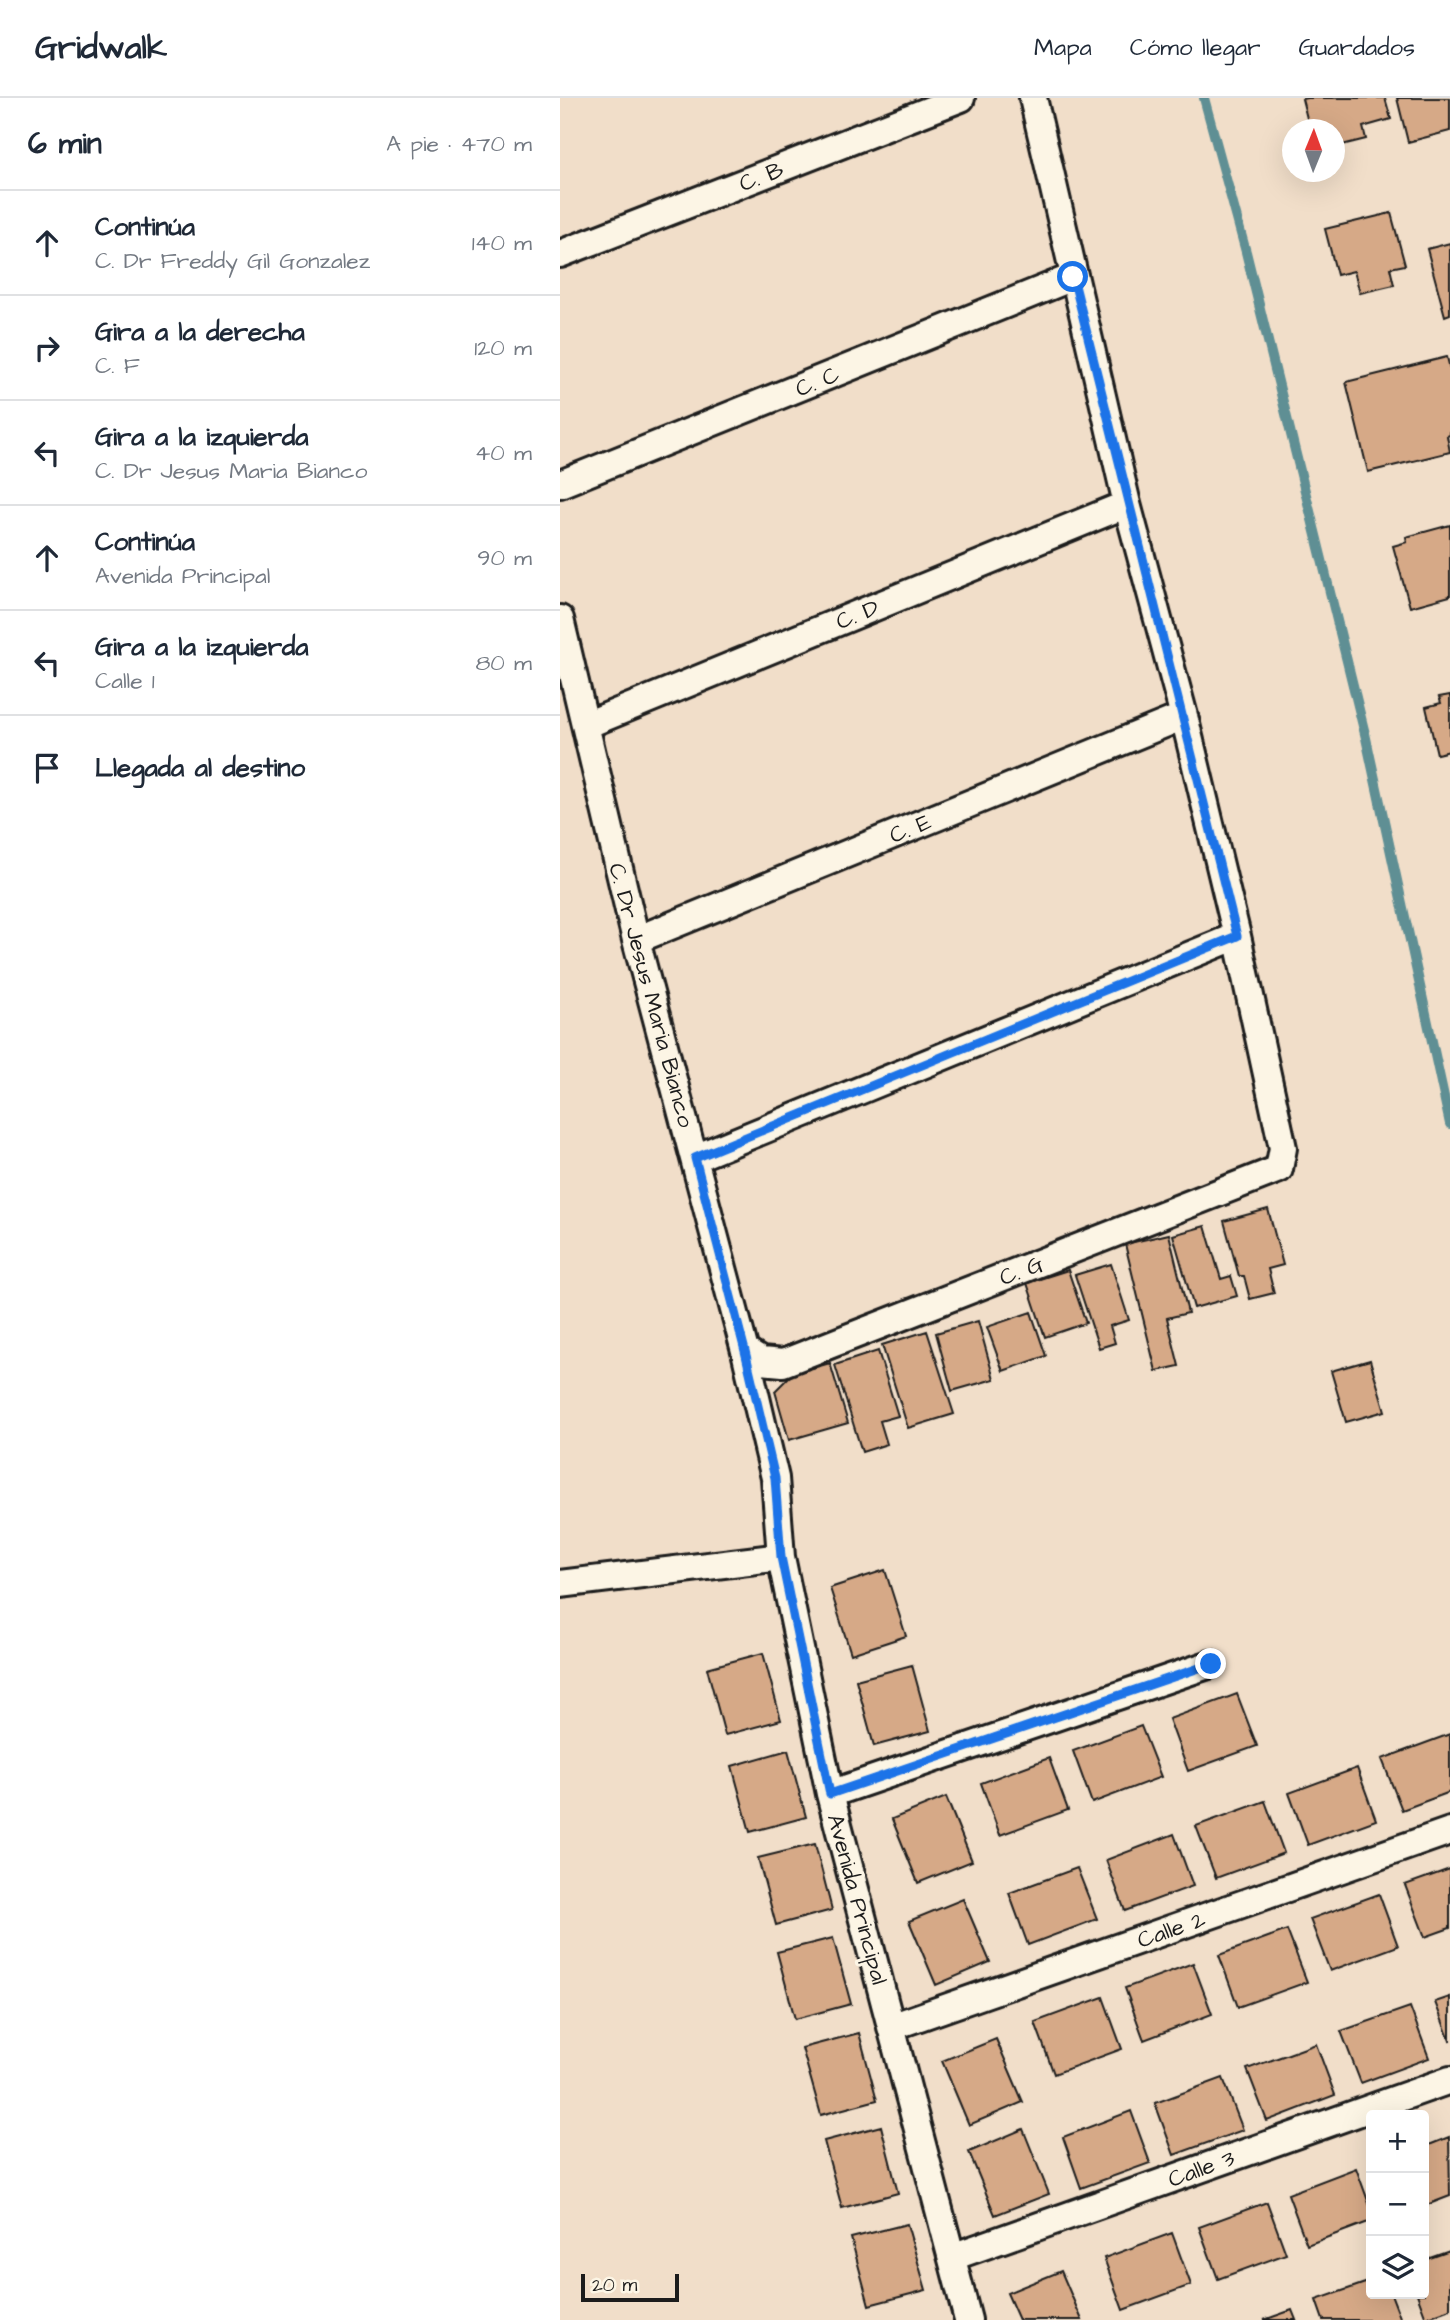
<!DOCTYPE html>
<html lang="es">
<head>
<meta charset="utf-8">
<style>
	:root { --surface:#fff; --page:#f2f2f3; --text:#1f2937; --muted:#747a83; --line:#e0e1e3 }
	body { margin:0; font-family:"Architects Daughter",sans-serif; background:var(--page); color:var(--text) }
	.controls { position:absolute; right:21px; bottom:21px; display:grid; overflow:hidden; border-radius:7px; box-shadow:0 7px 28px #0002 }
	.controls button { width:63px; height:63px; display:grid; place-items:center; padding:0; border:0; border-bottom:2px solid var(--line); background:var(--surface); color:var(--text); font:35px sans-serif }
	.compass { position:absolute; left:722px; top:21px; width:63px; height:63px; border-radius:50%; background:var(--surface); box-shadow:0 7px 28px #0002; rotate:1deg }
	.scale { position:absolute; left:21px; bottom:18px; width:98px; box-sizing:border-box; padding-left:7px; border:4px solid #1c1c1c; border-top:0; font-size:19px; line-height:24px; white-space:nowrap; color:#1c1c1c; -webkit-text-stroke:5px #fcf5e5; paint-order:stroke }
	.stop { position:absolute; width:21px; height:21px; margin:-16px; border:5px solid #1a73e8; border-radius:50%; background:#fff }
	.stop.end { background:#1a73e8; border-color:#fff; box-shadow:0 2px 7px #0008 }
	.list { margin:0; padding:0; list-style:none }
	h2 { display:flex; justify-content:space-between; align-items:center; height:91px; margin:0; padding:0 28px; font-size:30px }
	h2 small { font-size:23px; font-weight:400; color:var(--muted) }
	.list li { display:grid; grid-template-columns:46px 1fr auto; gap:21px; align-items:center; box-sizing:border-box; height:105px; padding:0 28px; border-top:2px solid var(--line) }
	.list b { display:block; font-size:26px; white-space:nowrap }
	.list p { margin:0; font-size:23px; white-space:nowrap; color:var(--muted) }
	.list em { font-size:23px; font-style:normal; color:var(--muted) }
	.icon { flex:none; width:38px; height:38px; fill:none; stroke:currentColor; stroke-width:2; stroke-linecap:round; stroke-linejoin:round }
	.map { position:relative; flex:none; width:890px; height:2222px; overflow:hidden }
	header { display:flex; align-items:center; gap:42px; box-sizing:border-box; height:98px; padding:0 35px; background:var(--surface); border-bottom:2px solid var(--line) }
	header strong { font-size:33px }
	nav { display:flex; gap:38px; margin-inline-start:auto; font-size:24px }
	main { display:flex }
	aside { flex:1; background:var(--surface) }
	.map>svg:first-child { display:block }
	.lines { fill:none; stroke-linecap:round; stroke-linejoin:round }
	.stream { stroke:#5e8f94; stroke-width:10 }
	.building { fill:#d6a987; stroke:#1c1c1c; stroke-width:2 }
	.street-casing { stroke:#1c1c1c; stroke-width:32 }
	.street { stroke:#fcf5e5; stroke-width:26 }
	.route { stroke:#1a73e8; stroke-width:9 }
	.labels { text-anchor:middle; stroke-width:6; stroke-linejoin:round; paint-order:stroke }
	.street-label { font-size:23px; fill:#1c1c1c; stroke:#fcf5e5 }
</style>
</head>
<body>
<header>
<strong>Gridwalk</strong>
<nav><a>Mapa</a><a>Cómo llegar</a><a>Guardados</a></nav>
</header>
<main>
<aside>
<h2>6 min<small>A pie · 470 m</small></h2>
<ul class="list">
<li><svg class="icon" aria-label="ahead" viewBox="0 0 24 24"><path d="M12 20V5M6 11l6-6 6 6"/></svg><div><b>Continúa</b><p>C. Dr Freddy Gil Gonzalez</p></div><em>140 m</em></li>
<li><svg class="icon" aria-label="right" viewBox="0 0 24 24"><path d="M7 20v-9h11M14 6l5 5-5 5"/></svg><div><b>Gira a la derecha</b><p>C. F</p></div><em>120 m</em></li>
<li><svg class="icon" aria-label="left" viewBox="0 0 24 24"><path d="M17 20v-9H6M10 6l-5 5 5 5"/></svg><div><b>Gira a la izquierda</b><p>C. Dr Jesus Maria Bianco</p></div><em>40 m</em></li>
<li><svg class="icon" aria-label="ahead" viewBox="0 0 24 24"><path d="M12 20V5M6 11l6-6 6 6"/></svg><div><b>Continúa</b><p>Avenida Principal</p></div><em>90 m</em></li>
<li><svg class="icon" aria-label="left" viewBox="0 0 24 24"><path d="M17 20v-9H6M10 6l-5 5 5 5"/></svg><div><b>Gira a la izquierda</b><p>Calle 1</p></div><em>80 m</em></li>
<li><svg class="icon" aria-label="arrive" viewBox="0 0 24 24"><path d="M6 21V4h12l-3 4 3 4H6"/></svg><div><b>Llegada al destino</b></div></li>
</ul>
</aside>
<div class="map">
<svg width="890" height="2222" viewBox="0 0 890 2222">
	<rect width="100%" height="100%" fill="#f1dec9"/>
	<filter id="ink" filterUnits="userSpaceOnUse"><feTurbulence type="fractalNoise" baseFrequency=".0143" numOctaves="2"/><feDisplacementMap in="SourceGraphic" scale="14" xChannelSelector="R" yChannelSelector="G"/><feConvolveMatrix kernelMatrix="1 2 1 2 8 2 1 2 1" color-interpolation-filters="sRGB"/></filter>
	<g filter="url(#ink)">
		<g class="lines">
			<path class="stream" d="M644 0 686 154 806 640 890 1026"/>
		</g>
		<path class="building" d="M747 0H825L831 21 803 29 806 41 774 49V32H750L742 1Z
			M837 0H890V33L848 44Z
			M831 115 845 167 830 170 834 187 800 195 794 173 777 177 765 131Z
			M890 145V216L885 218 867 151Z
			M887 259 890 271V337L887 338 890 354 808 374 786 284Z
			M890 427V498L850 509 833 448 847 444 846 439Z
			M890 597V653L877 656 866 609 881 605 879 599Z
			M708 1111 723 1167 708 1171 714 1195 690 1201 684 1178H679L664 1123Z
			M645 1128 661 1181 671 1178 677 1198 634 1210 613 1137Z
			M609 1136 628 1215 607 1220 619 1268 596 1273 565 1146Z
			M551 1166 569 1222 550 1228 555 1245 539 1250 515 1177Z
			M508 1172 526 1225 485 1239 467 1185Z
			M471 1214 486 1258 443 1273 427 1229Z
			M418 1223 434 1281 392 1293 376 1235Z
			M367 1233 394 1316 348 1330 322 1247Z
			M318 1253 338 1318 320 1323 327 1346 302 1354 275 1267Z
			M810 1262 825 1313 786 1324 771 1273Z
			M270 1265 288 1325 229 1342 215 1293 232 1276Z
			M325 1472 346 1538 291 1556 270 1490Z
			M203 1555 221 1622 165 1637 147 1570Z
			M352 1567 370 1633 314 1648 296 1582Z
			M677 1596 697 1648 628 1673 609 1621Z
			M581 1628 601 1679 532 1705 513 1653Z
			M890 1636V1694L842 1712 822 1661Z
			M228 1652 246 1719 190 1734 172 1668Z
			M489 1660 508 1712 440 1737 421 1685Z
			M797 1670 816 1722 748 1747 729 1695Z
			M386 1699 412 1763 358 1785 332 1721Z
			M705 1703 724 1755 656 1780 636 1728Z
			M614 1736 633 1788 565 1813 546 1762Z
			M255 1746 272 1812 216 1827 198 1760Z
			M517 1770 537 1821 468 1847 449 1795Z
			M890 1771V1830L865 1839 845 1787Z
			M819 1796 838 1848 770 1873 750 1821Z
			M403 1801 430 1864 376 1887 349 1823Z
			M727 1832 747 1884 678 1909 659 1857Z
			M273 1840 291 1906 235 1921 217 1854Z
			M633 1865 652 1916 584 1942 565 1890Z
			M543 1899 562 1951 494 1976 475 1924Z
			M890 1899V1943L875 1904Z
			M850 1909 869 1960 801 1985 781 1933Z
			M299 1935 317 2002 261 2017 242 1950Z
			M436 1941 463 2004 409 2027 382 1963Z
			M756 1946 775 1997 707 2023 687 1971Z
			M663 1980 683 2032 614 2057 595 2005Z
			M571 2013 590 2065 521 2090 503 2039Z
			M321 2028 338 2095 282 2110 264 2043Z
			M463 2031 489 2096 435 2117 409 2054Z
			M889 2039 890 2098 864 2108V2049Z
			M796 2070 811 2111V2123L747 2147 728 2096Z
			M707 2104 726 2156 658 2181 639 2129Z
			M347 2126 366 2192 309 2207 291 2140Z
			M612 2135 631 2187 563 2212 544 2160Z
			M890 2153V2211L866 2220 857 2196H864V2162Z
			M501 2173 522 2222H459L447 2195Z
			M811 2183V2196H831L841 2222H763L756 2202Z
			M732 2212 736 2222H704Z"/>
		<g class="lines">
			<defs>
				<path id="street" d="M0 156 401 0
					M0 386 513 179
					M0 521 76 842 185 1253 201 1263 223 1265 719 1071 723 1050 677 838 624 618 567 406 473 0
					M26 627 567 406
					M76 842 624 618
					M135 1060 677 838
					M185 1253 215 1380 221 1459 270 1696 408 2222
					M0 1486 221 1459
					M270 1696 651 1566
					M331 1929 890 1733
					M392 2159 890 1982"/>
			</defs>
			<use href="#street" class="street-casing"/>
			<use href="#street" class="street"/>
		</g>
	</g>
	<g class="lines" filter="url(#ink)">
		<path class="route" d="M513 179C566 399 624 618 677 838L135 1060 185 1253 215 1380 221 1459 270 1696 651 1566"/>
	</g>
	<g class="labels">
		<g class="street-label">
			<text transform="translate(201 78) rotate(-21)" y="8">C. B</text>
			<text transform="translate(257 283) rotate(-22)" y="8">C. C</text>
			<text transform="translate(297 516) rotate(-22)" y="8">C. D</text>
			<text transform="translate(350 730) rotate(-22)" y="8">C. E</text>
			<text transform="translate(92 897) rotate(75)" y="8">C. Dr Jesus Maria Bianco</text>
			<text transform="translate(461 1172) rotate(-21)" y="8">C. G</text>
			<text transform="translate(298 1801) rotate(75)" y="8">Avenida Principal</text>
			<text transform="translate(611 1831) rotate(-19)" y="8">Calle 2</text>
			<text transform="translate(641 2070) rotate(-20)" y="8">Calle 3</text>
		</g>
	</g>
</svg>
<div class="controls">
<button>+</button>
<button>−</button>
<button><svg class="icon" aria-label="layers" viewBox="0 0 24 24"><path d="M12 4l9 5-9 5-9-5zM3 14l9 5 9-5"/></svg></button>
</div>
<svg class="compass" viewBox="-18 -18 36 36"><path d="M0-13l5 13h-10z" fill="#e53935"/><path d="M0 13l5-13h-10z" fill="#747a83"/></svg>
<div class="scale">20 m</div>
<div class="stop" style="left:513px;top:179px"></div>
<div class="stop end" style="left:651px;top:1566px"></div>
</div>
</main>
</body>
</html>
